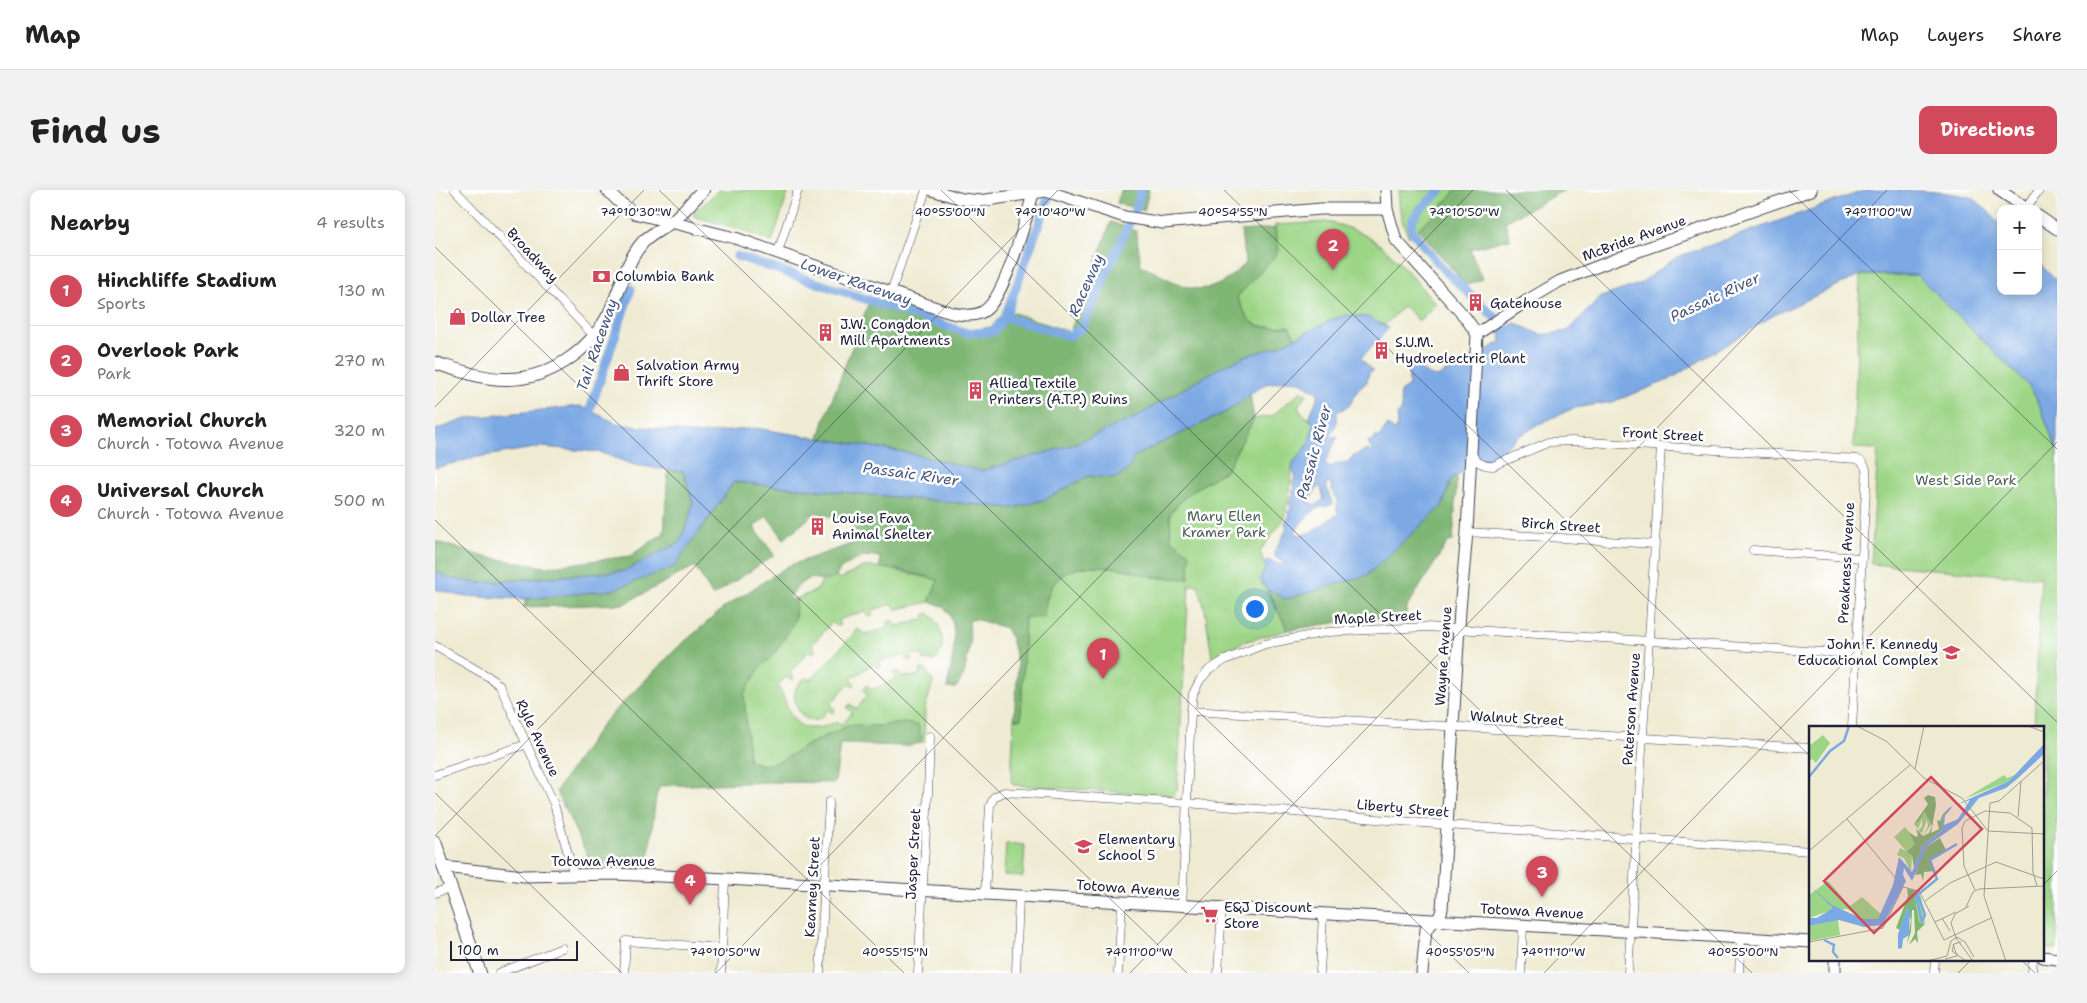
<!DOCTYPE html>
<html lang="en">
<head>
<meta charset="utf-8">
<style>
	:root { --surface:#fff; --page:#f2f2f2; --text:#222; --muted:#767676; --line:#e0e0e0; --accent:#d1495b }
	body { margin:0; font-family:"Shantell Sans",sans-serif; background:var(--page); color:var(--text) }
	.controls { position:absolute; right:15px; top:15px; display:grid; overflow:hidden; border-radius:10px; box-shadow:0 2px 12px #0003 }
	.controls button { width:45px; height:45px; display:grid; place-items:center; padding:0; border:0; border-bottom:1px solid var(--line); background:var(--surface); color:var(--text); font:25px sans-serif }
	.scale { position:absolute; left:15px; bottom:12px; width:128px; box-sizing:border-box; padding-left:5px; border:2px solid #22223b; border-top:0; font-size:14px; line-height:18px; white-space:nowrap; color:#22223b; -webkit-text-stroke:4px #fff; paint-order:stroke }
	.you { position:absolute; left:819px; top:418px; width:18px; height:18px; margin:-12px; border:4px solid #fff; border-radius:50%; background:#1a73e8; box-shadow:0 0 0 8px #1a73e833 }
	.badge { display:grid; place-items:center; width:32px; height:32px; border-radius:50%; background:var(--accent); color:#fff; font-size:16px; font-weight:700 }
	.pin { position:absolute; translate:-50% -41px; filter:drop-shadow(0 1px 2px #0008) }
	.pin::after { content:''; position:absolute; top:26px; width:18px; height:15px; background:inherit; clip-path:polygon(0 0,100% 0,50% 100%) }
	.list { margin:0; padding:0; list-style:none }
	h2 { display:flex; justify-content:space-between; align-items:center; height:65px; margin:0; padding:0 20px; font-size:21px }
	h2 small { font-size:16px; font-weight:400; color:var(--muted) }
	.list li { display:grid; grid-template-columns:32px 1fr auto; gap:15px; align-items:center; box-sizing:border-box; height:70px; padding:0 20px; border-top:1px solid var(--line) }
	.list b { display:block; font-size:19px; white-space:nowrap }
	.list p { margin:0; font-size:16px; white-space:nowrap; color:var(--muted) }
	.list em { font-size:16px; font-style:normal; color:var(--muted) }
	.map { position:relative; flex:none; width:1622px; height:783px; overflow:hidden; border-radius:10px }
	header { display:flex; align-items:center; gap:30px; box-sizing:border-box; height:70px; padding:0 25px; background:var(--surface); border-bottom:1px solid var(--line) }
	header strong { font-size:24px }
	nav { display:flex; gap:28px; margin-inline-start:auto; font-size:18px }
	.intro { display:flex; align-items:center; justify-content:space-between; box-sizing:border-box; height:120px; padding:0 30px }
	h1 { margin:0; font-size:35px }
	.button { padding:12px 22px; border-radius:10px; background:var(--accent); color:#fff; font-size:18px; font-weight:700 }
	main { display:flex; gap:30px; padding:0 30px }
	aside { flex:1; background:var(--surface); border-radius:10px; box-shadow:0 2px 12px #0003 }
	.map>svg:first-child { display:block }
	.green { fill:#9dd586; stroke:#607c60 }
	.forest { fill:#7eb673; stroke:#506c57 }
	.water { fill:#7ba9e4; stroke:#4e6690; fill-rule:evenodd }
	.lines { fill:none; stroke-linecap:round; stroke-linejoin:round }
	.canal { stroke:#7ba9e4; stroke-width:9 }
	.street-casing { stroke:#414052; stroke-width:9 }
	.secondary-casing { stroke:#414052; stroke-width:13 }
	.primary-casing { stroke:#414052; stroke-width:14 }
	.street { stroke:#fff; stroke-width:8 }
	.secondary { stroke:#fff; stroke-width:11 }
	.primary { stroke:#fff; stroke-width:12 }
	.ticks { fill:none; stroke:#22223b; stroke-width:1; stroke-opacity:0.45 }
	.labels { text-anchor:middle; stroke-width:5; stroke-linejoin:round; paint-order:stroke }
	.street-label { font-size:14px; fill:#22223b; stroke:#fff }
	.poi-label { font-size:14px; fill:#22223b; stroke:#fff; text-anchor:start }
	.park-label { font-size:14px; fill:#4d6155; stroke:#fff }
	.water-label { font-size:15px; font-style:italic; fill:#46587f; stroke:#fff }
	.inset-river { fill:none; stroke:#7ba9e4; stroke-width:2.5 }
	.inset-road { fill:none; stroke:#9d9b96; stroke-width:1 }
	.view { fill:#d1495b; fill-opacity:0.15; stroke:#d1495b; stroke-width:2.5 }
	.inset-edge { fill:none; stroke:#22223b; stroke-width:2.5 }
	.ticks-label { font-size:12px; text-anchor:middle; fill:#22223b; stroke:#fff; stroke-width:5; stroke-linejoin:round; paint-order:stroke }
</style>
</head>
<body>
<header>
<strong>Map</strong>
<nav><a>Map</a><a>Layers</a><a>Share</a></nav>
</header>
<div class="intro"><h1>Find us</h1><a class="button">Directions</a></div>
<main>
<aside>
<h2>Nearby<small>4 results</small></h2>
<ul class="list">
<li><span class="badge">1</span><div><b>Hinchliffe Stadium</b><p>Sports</p></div><em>130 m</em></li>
<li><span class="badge">2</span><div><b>Overlook Park</b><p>Park</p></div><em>270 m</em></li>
<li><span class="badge">3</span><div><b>Memorial Church</b><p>Church · Totowa Avenue</p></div><em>320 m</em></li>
<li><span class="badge">4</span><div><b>Universal Church</b><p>Church · Totowa Avenue</p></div><em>500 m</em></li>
</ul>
</aside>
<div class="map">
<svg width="1622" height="783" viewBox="0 0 1622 783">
	<rect width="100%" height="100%" fill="#fff"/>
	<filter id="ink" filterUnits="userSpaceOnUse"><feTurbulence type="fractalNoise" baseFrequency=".02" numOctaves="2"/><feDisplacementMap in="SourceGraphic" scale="10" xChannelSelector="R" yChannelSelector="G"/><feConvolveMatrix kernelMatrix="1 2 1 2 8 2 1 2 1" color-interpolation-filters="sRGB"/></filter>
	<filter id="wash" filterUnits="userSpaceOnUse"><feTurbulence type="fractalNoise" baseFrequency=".0096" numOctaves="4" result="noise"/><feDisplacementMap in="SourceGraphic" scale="20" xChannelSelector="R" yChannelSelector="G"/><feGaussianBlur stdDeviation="1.12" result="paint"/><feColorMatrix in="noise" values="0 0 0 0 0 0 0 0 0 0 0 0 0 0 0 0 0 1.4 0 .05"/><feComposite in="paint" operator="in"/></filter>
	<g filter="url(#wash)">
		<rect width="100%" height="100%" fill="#efebd3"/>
		<path class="green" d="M284 0H354L337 52 302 38 260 27 258 24Z
			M964 0H1021L1001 23 974 47C966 32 963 17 964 0Z
			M892 32C946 42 967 76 1001 114L984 131 969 116 950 135 948 134 898 129 860 148 854 136C819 138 817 139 802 107L844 61 840 35Z
			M1425 85H1482L1594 196 1603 211 1622 260V760L1608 758V537H1599L1606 388 1436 374 1443 259 1418 258Z
			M866 201 872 204 863 216 866 222 879 234 873 255 858 273 855 301 849 329 825 361 831 377 825 389 853 440 808 452 777 468 770 420 763 395H754L742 601 736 606 579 595 576 591 579 529H586L590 427 609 428C611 373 653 371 697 381 704 383 712 386 719 387 730 389 743 388 754 388V364L735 349V323L754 303 791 280 819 229 837 226Z
			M428 377H445L503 390 494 412 463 419H461L458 414 437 420V426L433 427 431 421 403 430 405 435 402 437 397 432 377 455 381 460 379 463 373 461 355 483 359 488 357 490 350 487 343 496C355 514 353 544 386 537 395 535 399 531 408 534L417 523 412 518 415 514 422 519 432 505 428 499 432 495 437 500 460 489 459 482H463L466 487 483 486 486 479 491 480 498 492 490 519 489 552 485 553 486 546 469 533 443 536 415 535 374 554 344 572 328 575 314 571 309 504 324 479 339 464 360 428 361 409 382 400 387 391 401 386 405 389Z
			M493 423C507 432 514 460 499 471L488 470 489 466 477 464V470L472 471 470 465 445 471 446 476 442 478 439 473 416 489 420 494 418 497 413 494 396 514 400 519 398 523 392 520C390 523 387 528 384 529 367 539 346 500 371 488L376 490 423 439 429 444 453 438V432L458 430 461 436 490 429V424Z
			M571 653 590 655 588 687 569 685Z"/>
		<path class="forest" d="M686 0H714L709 21 682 13Z
			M1021 0H1129L1070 32 1075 49 1035 59 1047 89 1031 95 983 39 1001 23Z
			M676 32 701 41 706 75C751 98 771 115 810 73L806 41 840 38 844 61 802 107C817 139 820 138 854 136L860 148 842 157 810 166 786 177 701 227 634 256 546 281 469 262 384 248 389 231 436 107 533 140 557 137 570 120 635 142Z
			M815 205 819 229 791 280 754 303 735 323 736 349 755 364 754 389C743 388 731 389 719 387 712 386 704 383 697 381 653 371 611 373 609 428L590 427 586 529H579L583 477 576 448 571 438 540 429 534 431 535 454 529 485 521 498H512C516 474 533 416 494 412L503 390 469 381 447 378 445 377V368C436 361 414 372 406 379 403 382 402 386 398 388 393 391 389 391 383 389 370 386 361 397 355 407L357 409H361L360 429 353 443 339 464 324 479 309 504 314 571 328 575 344 572 374 554 415 535 443 536 469 533 483 535 486 546 485 553 472 556 405 554 400 593 334 592 225 596 221 606 212 681 167 676 156 673 121 601 168 533 241 459 290 417 353 376 425 351 417 333 381 322 349 349 332 326 319 337 339 365 278 406 260 376 189 414 89 417 91 409 177 400 259 349 299 292 578 318 611 309 653 285 681 288 694 279 699 266 791 222Z
			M233 280 249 282 258 313 254 329 244 353 189 381 46 393 16 389 0 381V351L50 367 111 377 195 366 229 343Z
			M1022 285 1018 351 1013 352 972 417 970 427 911 431 853 440 832 399 851 409 932 385 1007 316 1017 288Z"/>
		<path class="water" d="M1431 0C1460 0 1514 0 1538 8 1548 15 1557 26 1566 35V101H1603V72L1622 91V260L1603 211 1594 196 1482 85H1425L1339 125 1234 190 1177 212 1139 218 1104 234 1081 248 1060 267 1017 288 1007 316 932 385 851 409 832 399 825 389 831 377 829 373 833 370 845 375 851 373 842 369 839 363 852 339 850 333 855 325 853 322 856 318 854 312 858 306V301L860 298 858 293 861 286 857 280 858 273 873 255 879 234 874 228 884 204 864 191 855 190 830 194 791 222 699 266 694 279 681 288 653 286 611 309 578 318 299 292 239 377 177 400 91 409 26 406 0 399V381L16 389 46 393 189 381 244 353 254 329 258 313 249 282 199 275 164 262 106 257 43 267 0 278V240L34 228 145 216 183 234 265 244 320 238 469 262 546 281 634 256 701 227 786 177 810 166 842 157 898 129 911 125 933 127 954 138 926 168 938 181 934 182 932 192 923 200 914 216 902 222V233L894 247 903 246 890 273 895 278 903 273 913 272 918 266 932 260 936 262 937 260 933 252 940 249 941 246 944 248 953 235 960 241 963 235 962 224 967 221 965 202 974 196 973 169C983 177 991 186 1002 187L1066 152 1065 142 1080 133 1106 145 1132 141 1166 107 1204 94 1242 67ZM893 292H895L899 306 902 310V321L904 323C889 332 882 343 864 345L860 342C865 333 875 322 884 318 888 316 892 317 896 315L897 313 891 295ZM885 295 889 309 880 316 875 312 876 307Z"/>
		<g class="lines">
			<path class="canal" d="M1006 0C996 11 972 25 977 41L1008 79 1070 137
				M302 66 532 143 558 142 570 127 634 146 647 138 701 18 706 0
				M570 127 613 9
				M155 220 196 99"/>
		</g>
	</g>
	<g filter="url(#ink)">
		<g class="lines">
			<defs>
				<path id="street" d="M20 0 159 146
					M1591 18 1604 0
					M343 62 363 0
					M456 102 491 0
					M1036 263C1041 272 1047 276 1058 276L1114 252 1138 251 1422 269C1435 275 1431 287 1431 299L1417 537
					M1032 342 1219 354
					M1318 360 1426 368
					M0 456 54 487 65 496 119 614 139 685
					M756 521 1376 558
					M0 585 92 554
					M0 703 17 697
					M550 704 555 616 559 607 569 602 752 613 1012 635 1376 661
					M747 717 756 521 758 504 765 490 774 480 790 470 830 454 893 442 991 437 1421 464
					M64 783 127 758
					M189 783 191 751 287 758
					M286 783 290 689
					M385 783 394 612
					M483 783 493 603 495 546
					M581 783 584 706
					M683 783 687 713
					M783 783 787 719
					M885 783 888 724
					M1086 783 1088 735
					M1193 783 1226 257
					M1304 783 1306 748
					M1499 783 1500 769
					M1597 783 1598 769"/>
				<path id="secondary" d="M172 0 183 11 199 23 300 48 507 120C519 124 537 129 549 121 570 108 592 26 599 0
					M497 0 527 9 545 11 611 1 690 27 728 33 886 19H952
					M951 0 952 19 961 50 1030 127 1042 144
					M1564 0 1592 19
					M1603 26 1622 39
					M1042 144 1093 110 1125 91 1184 68 1376 0
					M9 677 89 686 178 684 273 688 1376 752
					M1608 767 1622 769
					M987 783 991 739 1005 726 1007 719 1025 420 1032 342 1042 144
					M1400 783V769"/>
				<path id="primary" d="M0 173C23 180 46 189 70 189 114 190 154 161 174 124 185 101 191 71 208 52 216 44 227 39 236 32 248 23 258 10 268 0
					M0 652 45 783"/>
			</defs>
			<use href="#street" class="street-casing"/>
			<use href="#secondary" class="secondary-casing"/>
			<use href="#primary" class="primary-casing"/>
			<use href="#street" class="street"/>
			<use href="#secondary" class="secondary"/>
			<use href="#primary" class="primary"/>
		</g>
	</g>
	<path class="ticks" d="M224 0 1034 783M506 0 1317 783M789 0 1376 567M1071 0 1622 532M1354 0 1622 259M0 57 752 783M0 217 209 0M0 330 469 783M0 603 187 783M0 646 623 0M1608 695 1622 681M1585 769 1600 783M281 783 1038 0M695 783 1452 0M1109 783 1622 252M1523 783 1537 769"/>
	<defs>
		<symbol id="bank-bare" viewBox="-9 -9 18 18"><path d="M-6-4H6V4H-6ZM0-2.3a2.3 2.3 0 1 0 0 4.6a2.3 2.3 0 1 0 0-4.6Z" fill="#d1495b" stroke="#fff" stroke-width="2.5" paint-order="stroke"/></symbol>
		<symbol id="building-bare" viewBox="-9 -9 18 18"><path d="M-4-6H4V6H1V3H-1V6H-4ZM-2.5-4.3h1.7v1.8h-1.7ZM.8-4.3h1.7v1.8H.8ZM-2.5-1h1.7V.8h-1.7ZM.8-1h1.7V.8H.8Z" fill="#d1495b" stroke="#fff" stroke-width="2.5" paint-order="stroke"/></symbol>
		<symbol id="shop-bare" viewBox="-9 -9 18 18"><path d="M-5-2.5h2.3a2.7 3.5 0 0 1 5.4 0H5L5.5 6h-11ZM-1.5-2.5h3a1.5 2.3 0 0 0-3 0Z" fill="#d1495b" stroke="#fff" stroke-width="2.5" paint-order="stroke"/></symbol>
		<symbol id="school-bare" viewBox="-9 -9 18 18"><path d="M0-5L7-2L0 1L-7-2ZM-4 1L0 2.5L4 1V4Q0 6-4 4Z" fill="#d1495b" stroke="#fff" stroke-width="2.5" paint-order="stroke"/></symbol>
		<symbol id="supermarket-bare" viewBox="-9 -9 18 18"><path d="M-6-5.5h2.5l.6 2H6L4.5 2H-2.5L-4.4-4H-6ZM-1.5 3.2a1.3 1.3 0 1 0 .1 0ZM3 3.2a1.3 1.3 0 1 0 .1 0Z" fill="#d1495b" stroke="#fff" stroke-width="2.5" paint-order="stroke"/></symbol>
	</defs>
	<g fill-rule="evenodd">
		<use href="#bank-bare" x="154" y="74" width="25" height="25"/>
		<use href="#building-bare" x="1028" y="100" width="25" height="25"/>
		<use href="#shop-bare" x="10" y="114" width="25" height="25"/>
		<use href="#building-bare" x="378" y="130" width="25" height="25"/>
		<use href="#building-bare" x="934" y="148" width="25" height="25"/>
		<use href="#shop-bare" x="174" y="170" width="25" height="25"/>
		<use href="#building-bare" x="528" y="188" width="25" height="25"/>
		<use href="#building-bare" x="370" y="324" width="25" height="25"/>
		<use href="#school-bare" x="1504" y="450" width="25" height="25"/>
		<use href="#school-bare" x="636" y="644" width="25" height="25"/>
		<use href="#supermarket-bare" x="762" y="712" width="25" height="25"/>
	</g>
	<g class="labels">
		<g class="street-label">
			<text transform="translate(1199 48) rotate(-20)" y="5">McBride Avenue</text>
			<text transform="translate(98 65) rotate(47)" y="5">Broadway</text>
			<text transform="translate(1228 244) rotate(3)" y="5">Front Street</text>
			<text transform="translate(1126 335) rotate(4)" y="5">Birch Street</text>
			<text transform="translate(1411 373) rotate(-87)" y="5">Preakness Avenue</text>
			<text transform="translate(943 427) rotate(-3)" y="5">Maple Street</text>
			<text transform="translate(1008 466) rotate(-86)" y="5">Wayne Avenue</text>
			<text transform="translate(1196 519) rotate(-86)" y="5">Paterson Avenue</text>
			<text transform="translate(1082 528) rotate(3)" y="5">Walnut Street</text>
			<text transform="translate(103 548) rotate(65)" y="5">Ryle Avenue</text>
			<text transform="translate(968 618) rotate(5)" y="5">Liberty Street</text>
			<text transform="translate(478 664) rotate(-87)" y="5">Jasper Street</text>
			<text x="168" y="676">Totowa Avenue</text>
			<text transform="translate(377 697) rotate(-87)" y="5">Kearney Street</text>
			<text transform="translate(693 698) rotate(4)" y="5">Totowa Avenue</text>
			<text transform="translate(1097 721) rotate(3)" y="5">Totowa Avenue</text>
		</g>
		<g class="poi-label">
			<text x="180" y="91">Columbia Bank</text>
			<text x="1055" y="118">Gatehouse</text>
			<text x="36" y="132">Dollar Tree</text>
			<text x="405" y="139">J.W. Congdon<tspan x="405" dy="16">Mill Apartments</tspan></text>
			<text x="960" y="157">S.U.M.<tspan x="960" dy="16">Hydroelectric Plant</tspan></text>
			<text x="201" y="180">Salvation Army<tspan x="201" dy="16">Thrift Store</tspan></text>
			<text x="554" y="198">Allied Textile<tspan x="554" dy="16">Printers (A.T.P.) Ruins</tspan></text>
			<text x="397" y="333">Louise Fava<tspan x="397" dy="16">Animal Shelter</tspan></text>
			<text x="1503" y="459" text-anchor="end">John F. Kennedy<tspan x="1503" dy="16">Educational Complex</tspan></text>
			<text x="663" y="654">Elementary<tspan x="663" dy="16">School 5</tspan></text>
			<text x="789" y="722">E&amp;J Discount<tspan x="789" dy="16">Store</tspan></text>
		</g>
		<g class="park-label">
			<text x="1531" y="295">West Side Park</text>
			<text x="789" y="331">Mary Ellen<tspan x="789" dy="16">Kramer Park</tspan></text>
		</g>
		<g class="water-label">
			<text transform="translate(421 92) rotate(19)" y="5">Lower Raceway</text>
			<text transform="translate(651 95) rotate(-66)" y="5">Raceway</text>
			<text transform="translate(1280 107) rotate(-25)" y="5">Passaic River</text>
			<text transform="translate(162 155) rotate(-71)" y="5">Tail Raceway</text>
			<text transform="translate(879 262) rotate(-75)" y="5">Passaic River</text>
			<text transform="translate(476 284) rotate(8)" y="5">Passaic River</text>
		</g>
	</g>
	<g transform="translate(1374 536)">
		<rect width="235" height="235" fill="#efebd3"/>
		<path d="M14 9 21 17 7 37 3 33 0 35V20ZM195 49 198 52 206 49 200 55 155 73ZM115 86 122 99 114 110 119 100 118 94 113 107 109 105 113 100V93L109 103 105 98ZM96 101 106 113V119L100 124 103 129 102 146 95 132 88 129 91 122 97 125 85 111ZM19 155 41 180 53 171 73 189 69 193H54L38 183 23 184 0 192V169ZM105 163 112 171 116 198 110 196ZM29 194 31 209 0 215V200Z" fill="#9dd586"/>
		<path d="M119 69 126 71 127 79 122 107 130 103 128 94 131 95 134 88 140 82 133 94 134 103 114 119 105 142 103 129 98 126 106 118 100 106 107 111 109 109 107 103 114 110 120 107 123 100 115 86 110 95 105 98 119 78 115 72ZM131 112 137 124 121 135 126 145 115 146 114 155 112 148 106 149 111 133 118 120ZM98 163 105 164 110 196 116 198 108 206 109 217 106 213 100 219 106 207 105 184H103L102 206 98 218 102 194 98 183 91 204 87 202 99 170Z" fill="#7eb673"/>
		<path d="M235 18V28L208 53 197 62 170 72 149 98 118 120 103 155 95 142 94 149 97 155 74 199 55 201 30 194 0 200V192H8L24 182 0 159 23 179 54 193H69L84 159 90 131 103 146 114 119 134 103 133 94 140 82 200 55ZM161 74 149 93 135 99 136 90 144 80ZM98 183 101 184 100 209 94 213 93 222 89 223V208Z" fill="#7ba9e4" fill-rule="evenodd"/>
		<path class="inset-river" d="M0 51 21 25 35 15 40 0M106 165 113 196M109 169 116 189 113 196M106 171 128 153 121 134 148 118M15 214 25 219 24 226 29 232"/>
		<path class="inset-road" d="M48 0 77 15 115 52 153 72 179 105M219 0 235 6M106 43 115 0M209 91 212 55M38 93 94 161M179 105 235 108M0 125 101 39M94 161 110 165 135 214 182 192M166 164 155 140 153 102 156 95 176 85 201 87 223 102 224 146 228 160M116 175 141 157 187 136 235 153M160 180 146 188 142 197 147 212 164 235M157 181 164 166 170 163 235 160M133 192 141 205M126 196 147 186M0 216 74 202 94 161M152 216 145 218 143 225 157 235M136 233 148 230 144 218M118 235 138 230 142 215 148 211 156 216 165 231M197 235 175 170 181 77 190 75 235 35"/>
		<path class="view" d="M122 51 173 103 65 207 15 155Z"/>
		<rect width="235" height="235" class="inset-edge"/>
	</g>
	<g class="ticks-label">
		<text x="515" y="26">40°55'00"N</text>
		<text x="798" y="26">40°54'55"N</text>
		<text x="201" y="26">74°10'30"W</text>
		<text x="615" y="26">74°10'40"W</text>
		<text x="1443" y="26">74°11'00"W</text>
		<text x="1029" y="26">74°10'50"W</text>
		<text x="290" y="766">74°10'50"W</text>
		<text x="704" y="766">74°11'00"W</text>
		<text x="1118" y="766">74°11'10"W</text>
		<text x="460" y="766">40°55'15"N</text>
		<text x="1025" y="766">40°55'05"N</text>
		<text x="1308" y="766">40°55'00"N</text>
	</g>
</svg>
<div class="controls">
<button>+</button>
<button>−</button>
</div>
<div class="scale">100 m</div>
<div class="you"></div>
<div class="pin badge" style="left:668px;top:489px">1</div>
<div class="pin badge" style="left:898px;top:80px">2</div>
<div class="pin badge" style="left:1107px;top:707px">3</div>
<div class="pin badge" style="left:255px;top:715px">4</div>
</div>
</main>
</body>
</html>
